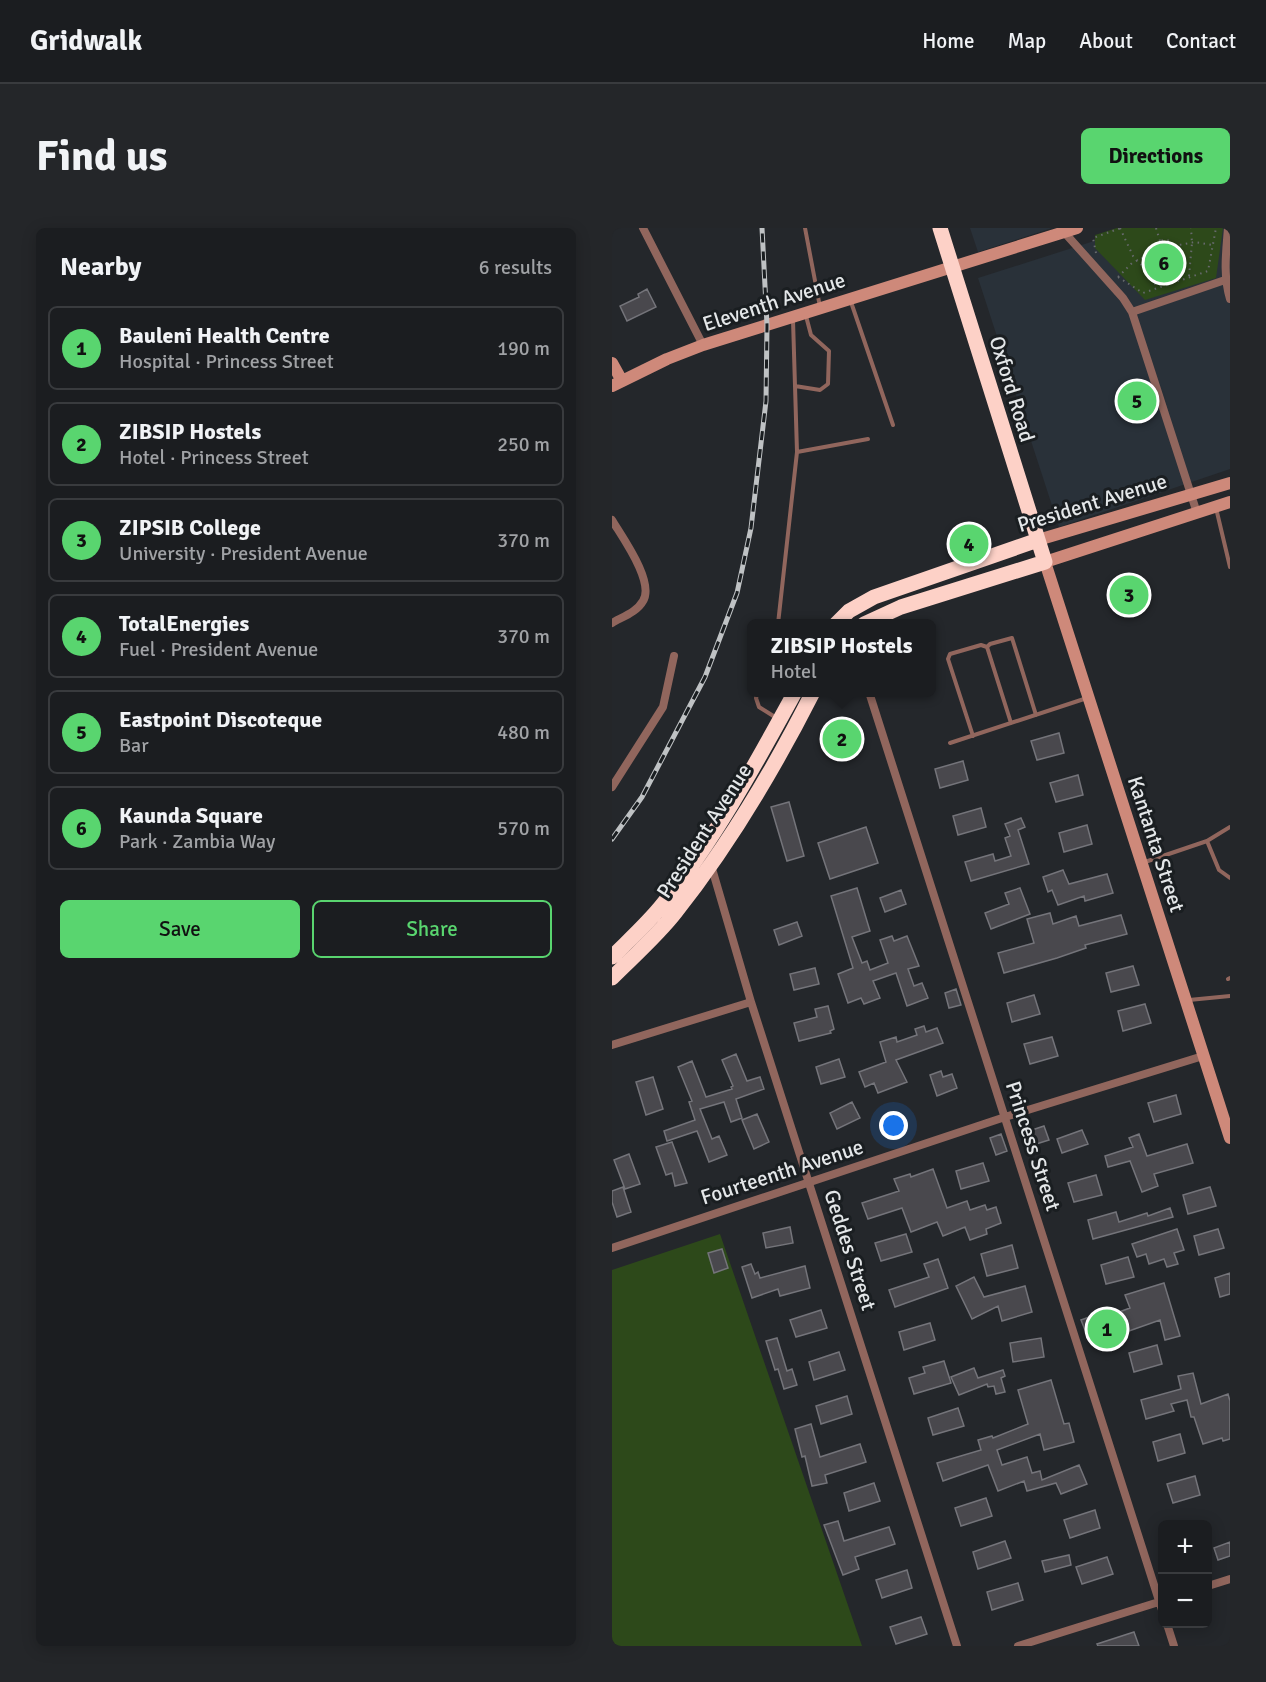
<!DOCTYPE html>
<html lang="en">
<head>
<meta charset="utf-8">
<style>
	:root { --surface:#1b1d20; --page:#242629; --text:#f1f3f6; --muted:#a0a2a5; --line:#393b3e; --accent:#59d56f }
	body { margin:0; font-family:Signika,sans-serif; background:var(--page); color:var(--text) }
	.controls { position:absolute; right:18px; bottom:18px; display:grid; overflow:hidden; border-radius:9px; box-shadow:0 3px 15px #0003 }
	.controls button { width:54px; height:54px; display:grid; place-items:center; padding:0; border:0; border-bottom:2px solid var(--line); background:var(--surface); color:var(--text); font:30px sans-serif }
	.you { position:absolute; left:282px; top:898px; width:21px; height:21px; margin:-15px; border:4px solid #fff; border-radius:50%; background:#1a73e8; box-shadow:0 0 0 9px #1a73e833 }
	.badge { display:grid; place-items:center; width:39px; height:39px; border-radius:50%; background:var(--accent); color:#111; font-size:20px; font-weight:700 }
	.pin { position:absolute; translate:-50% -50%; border:3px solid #fff; box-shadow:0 2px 6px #0006 }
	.popup { position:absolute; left:135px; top:391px; width:189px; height:78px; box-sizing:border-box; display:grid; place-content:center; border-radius:9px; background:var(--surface); filter:drop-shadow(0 2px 4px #0005); font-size:20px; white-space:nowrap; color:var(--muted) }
	.popup b { font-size:22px; color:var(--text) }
	.popup::after { content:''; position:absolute; left:50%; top:100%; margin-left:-12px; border:12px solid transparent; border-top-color:var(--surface) }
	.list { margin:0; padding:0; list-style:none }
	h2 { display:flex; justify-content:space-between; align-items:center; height:78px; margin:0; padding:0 24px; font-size:26px }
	h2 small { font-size:20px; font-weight:400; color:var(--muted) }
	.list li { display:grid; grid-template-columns:39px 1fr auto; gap:18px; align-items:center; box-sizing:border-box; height:84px; margin:0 12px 12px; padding:0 12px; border:2px solid var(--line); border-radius:9px }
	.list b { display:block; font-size:22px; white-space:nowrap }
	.list p { margin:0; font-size:20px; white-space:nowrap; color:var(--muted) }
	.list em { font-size:20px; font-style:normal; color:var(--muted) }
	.actions { display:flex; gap:12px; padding:18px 24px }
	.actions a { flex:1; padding:14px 0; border:2px solid var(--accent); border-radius:9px; text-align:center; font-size:21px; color:var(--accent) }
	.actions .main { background:var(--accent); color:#111 }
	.map { position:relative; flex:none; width:618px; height:1418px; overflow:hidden; border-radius:9px }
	header { display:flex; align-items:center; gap:36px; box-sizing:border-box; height:84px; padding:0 30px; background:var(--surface); border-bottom:2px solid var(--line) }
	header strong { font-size:28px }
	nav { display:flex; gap:33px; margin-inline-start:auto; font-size:21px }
	.intro { display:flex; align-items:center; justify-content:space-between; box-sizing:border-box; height:144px; padding:0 36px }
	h1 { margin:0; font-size:42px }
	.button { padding:15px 27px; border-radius:9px; background:var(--accent); color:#111; font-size:21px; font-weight:700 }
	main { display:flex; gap:36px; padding:0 36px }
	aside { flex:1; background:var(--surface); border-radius:9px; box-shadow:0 3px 15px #0003 }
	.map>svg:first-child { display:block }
	.built { fill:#293139 }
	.green { fill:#2d491a }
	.building { fill:#49484d; stroke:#74747a; stroke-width:1.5 }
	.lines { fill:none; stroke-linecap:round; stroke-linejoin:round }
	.path { stroke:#676a6d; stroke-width:2; stroke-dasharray:1.5 4.5; stroke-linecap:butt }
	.lane { stroke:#91665d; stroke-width:4 }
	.street { stroke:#91665d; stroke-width:8 }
	.secondary { stroke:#ce897a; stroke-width:12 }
	.highway { stroke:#fdd1c7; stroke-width:15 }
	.rail-casing { stroke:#bfc2c4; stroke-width:5 }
	.rail { stroke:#1a1e21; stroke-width:3; stroke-dasharray:9; stroke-linecap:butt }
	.labels { text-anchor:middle; stroke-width:6; stroke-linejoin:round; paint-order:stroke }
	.street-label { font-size:21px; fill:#e4e7e9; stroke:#1a1e21 }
</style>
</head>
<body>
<header>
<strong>Gridwalk</strong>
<nav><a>Home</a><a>Map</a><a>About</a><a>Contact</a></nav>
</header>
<div class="intro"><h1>Find us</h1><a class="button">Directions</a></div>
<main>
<aside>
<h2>Nearby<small>6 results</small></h2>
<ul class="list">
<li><span class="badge">1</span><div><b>Bauleni Health Centre</b><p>Hospital · Princess Street</p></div><em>190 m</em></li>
<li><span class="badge">2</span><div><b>ZIBSIP Hostels</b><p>Hotel · Princess Street</p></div><em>250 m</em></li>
<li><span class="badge">3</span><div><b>ZIPSIB College</b><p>University · President Avenue</p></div><em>370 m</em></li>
<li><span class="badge">4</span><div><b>TotalEnergies</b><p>Fuel · President Avenue</p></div><em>370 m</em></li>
<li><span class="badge">5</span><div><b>Eastpoint Discoteque</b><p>Bar</p></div><em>480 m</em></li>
<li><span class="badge">6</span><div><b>Kaunda Square</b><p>Park · Zambia Way</p></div><em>570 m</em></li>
</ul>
<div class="actions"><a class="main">Save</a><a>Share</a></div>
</aside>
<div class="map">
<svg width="618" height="1418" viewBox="0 0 618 1418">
	<rect width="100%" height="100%" fill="#24272b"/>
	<path class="built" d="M358 0H440L366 24Z
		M523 0H618V241L447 299 366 50Z"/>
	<path class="green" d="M505 0H611L604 50 533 72 483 20V7Z
		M108 1006 250 1418H0V1042Z"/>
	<path class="building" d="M35 61 44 79 15 93 8 78 27 69 26 66Z
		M447 505 452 525 425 532 419 513Z
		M351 533 356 552 328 560 323 541Z
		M466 547 471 567 444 574 438 555Z
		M177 574 192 628 175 633 159 579Z
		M369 580 374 599 346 607 341 588Z
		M409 590 413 599 406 602 417 636 359 653 353 634 381 626 383 633 399 628 393 610 398 608 393 596Z
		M475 597 480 616 452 624 447 605Z
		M254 599 266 635 218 651 206 615Z
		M451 642 457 656 495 646 501 665 473 673 472 668 446 677 440 662 436 664 431 649Z
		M245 660 258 703 240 709 250 735 255 733 258 742 276 735 268 712 280 708 282 713 295 708 307 738 296 741 302 758 310 755 316 770 295 778 284 745 261 753 268 770 252 776 249 770 236 775 226 746 241 740 219 668Z
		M408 660 418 686 379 701 373 685 397 676 393 665Z
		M289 662 294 676 273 684 268 670Z
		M438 685 441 696 464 688 467 698 509 687 515 706 473 717 474 720 445 730 392 745 386 725 422 715 415 691Z
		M185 694 190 708 167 717 162 702Z
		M521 738 527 757 499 764 494 745Z
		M203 740 207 756 182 762 178 746Z
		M344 761 349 777 337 780 333 765Z
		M422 767 428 786 400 794 395 775Z
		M533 776 539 795 511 803 506 783Z
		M216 778 222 801 218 803 219 805 187 813 182 795 205 789 203 781Z
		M312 798 314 804 325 800 331 815 284 832 295 854 266 865 262 855 253 859 247 844 274 834 268 814 284 809 285 814 305 807 303 801Z
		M440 809 446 828 418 836 412 816Z
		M124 826 135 853 148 849 152 861 124 871 130 890 119 894 112 874 88 881 100 911 107 908 115 927 97 934 85 903 55 913 52 903 83 892 77 874 80 873 66 839 80 833 94 869 120 861 119 859 121 858 110 832Z
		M227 831 233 849 209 856 204 839Z
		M329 843 331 849 340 846 345 860 325 868 318 847Z
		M41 849 51 881 34 887 24 854Z
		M564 867 569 886 542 894 536 875Z
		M240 874 248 890 225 901 218 885Z
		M145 886 157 914 142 921 130 892Z
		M432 898 437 912 421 917 417 903Z
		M470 902 476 916 450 925 445 911Z
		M389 906 395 923 384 927 378 910Z
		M527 906 535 928 575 916 581 935 542 946 546 958 530 964 518 933 496 939 493 928 521 919 517 910Z
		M60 914 75 955 63 958 60 945 54 947 44 919Z
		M17 926 28 956 13 961 2 932Z
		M371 935 377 953 349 961 344 943Z
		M321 941 335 980 355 973 358 982 373 977 375 982 384 979 389 995 374 1001 375 1006 358 1012 353 999 331 1008 325 994 299 1004 290 980 256 991 250 975 287 963 282 951 298 946 299 949Z
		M484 947 490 967 462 974 456 955Z
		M11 959 19 984 5 989 0 974V963Z
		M598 959 604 978 576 986 571 967Z
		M558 980 561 989 481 1011 476 992 504 984 507 994 535 985 536 988Z
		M178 999 181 1015 154 1020 151 1005Z
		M565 1001 572 1022 562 1025 566 1036 555 1039 552 1031 537 1036 534 1026 525 1029 520 1016Z
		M606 1001 612 1020 587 1027 582 1008Z
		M294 1006 300 1024 269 1033 263 1015Z
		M400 1017 406 1040 375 1048 369 1026Z
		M110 1021 116 1040 102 1045 96 1025Z
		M516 1029 522 1049 494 1056 489 1037Z
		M326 1031 336 1060 283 1079 277 1062 317 1049 312 1036Z
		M139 1036 143 1046 146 1044 148 1050 193 1038 198 1060 168 1068 166 1061 140 1070 130 1039Z
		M618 1045V1066L608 1069 603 1050Z
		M362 1049 372 1069 413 1058 420 1084 390 1093 386 1078 360 1091 344 1058Z
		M552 1055 568 1108 553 1112 548 1092 500 1109 497 1099 475 1107 469 1092 483 1087 485 1092 518 1080 513 1067Z
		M209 1082 215 1100 184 1109 178 1092Z
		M318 1095 323 1112 292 1122 287 1104Z
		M165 1110 175 1143 180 1141 185 1157 172 1161 166 1141 163 1142 154 1113Z
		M429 1110 432 1129 401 1134 398 1115Z
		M545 1117 550 1136 522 1144 517 1125Z
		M227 1124 233 1142 202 1152 197 1134Z
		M332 1133 339 1155 302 1166 297 1150 313 1145 311 1139Z
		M362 1140 366 1150 391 1142 393 1148 389 1150 393 1164 384 1166 382 1158 376 1159 375 1156 347 1167 339 1149Z
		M581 1145 589 1176 616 1166 618 1173V1211L611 1213 610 1210 591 1216 582 1189H579L575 1172 559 1176 562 1183 534 1191 529 1172 569 1161 566 1148Z
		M439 1152 452 1196 457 1195 462 1214 432 1222 428 1206 385 1222 390 1237 415 1229 420 1245 428 1243 430 1252 467 1237 475 1256 449 1266 444 1255 415 1263 412 1253 386 1263 376 1237 331 1253 325 1235 369 1222 366 1212 380 1208 381 1210 416 1196 406 1162Z
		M235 1168 240 1186 209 1196 204 1178Z
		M346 1180 352 1198 321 1207 316 1190Z
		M199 1196 208 1229 248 1216 254 1234 213 1247 215 1255 200 1258 193 1228 190 1229 183 1201Z
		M568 1206 573 1225 546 1233 541 1214Z
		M583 1248 588 1267 561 1275 555 1256Z
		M262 1255 268 1273 237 1283 232 1265Z
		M374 1270 380 1288 349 1298 343 1280Z
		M483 1282 488 1300 458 1310 452 1292Z
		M226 1293 232 1313 277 1299 283 1316 243 1329 247 1341 231 1347 212 1297Z
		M393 1313 399 1330 366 1341 361 1324Z
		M618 1314V1328L606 1332 602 1320Z
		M457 1327 459 1337 433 1344 430 1333Z
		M495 1329 501 1346 470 1356 464 1339Z
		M295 1342 300 1360 270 1370 264 1352Z
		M406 1355 411 1372 380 1382 375 1364Z
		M309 1389 315 1406 284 1416 278 1399Z
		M522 1404 527 1418H486L485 1416Z"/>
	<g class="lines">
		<path class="path" d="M508 0 521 28 539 47 545 60
			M544 0 548 13
			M543 22a10 10 0 1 1 20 0a10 10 0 1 1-20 0Z
			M562 18 583 14 600 17
			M484 25 481 10 509 0
			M553 32 561 54
			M577 48 580 15 579 0
			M506 49 531 65 596 43 604 0
			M506 49 520 35 543 24"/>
		<path class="lane" d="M193 0 208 79
			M239 74 281 197
			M183 158 208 162 216 156 217 123 199 107 194 88
			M185 224 256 211
			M604 280 618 339
			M166 396 185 224 181 92
			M375 419 399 495
			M146 464 144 470 147 479 163 489
			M361 508 336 431 338 426 369 417 375 419 378 416 400 410 424 487
			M338 515 475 470
			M595 613 607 642 618 650
			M533 634 595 613 618 599
			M616 751 618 750
			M577 772 618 768"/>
		<path class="street" d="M31 0 91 117
			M616 0C614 25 611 47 618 71
			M452 4 511 70 520 84 585 285
			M520 84 613 52
			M0 292C10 309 43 354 31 373 25 384 10 389 0 395
			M257 464 550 1382
			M0 559 51 479 62 428
			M99 637 139 774 345 1418
			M0 817 139 774
			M0 1020 393 889 591 828
			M596 1358 618 1351
			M555 1396 562 1418
			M406 1418 550 1373"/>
		<path class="secondary" d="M0 135 10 153
			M0 158 55 131 91 117 465 0
			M618 274 433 334 618 910
			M426 312 618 255"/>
		<path class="highway" d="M224 396 237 383 262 369 426 312
			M252 396 289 379 433 334 328 0
			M0 729C17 712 36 695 51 676 103 611 143 537 183 464
			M0 750C21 729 45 708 63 685 115 619 163 539 201 464"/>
		<defs>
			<path id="rail" d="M0 611 30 569 93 449 125 365 139 300 154 173 155 97 150 0"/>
		</defs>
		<use href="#rail" class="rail-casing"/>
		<use href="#rail" class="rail"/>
	</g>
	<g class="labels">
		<g class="street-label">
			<text transform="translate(162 74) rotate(-18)" y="7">Eleventh Avenue</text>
			<text transform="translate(400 161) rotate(73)" y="7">Oxford Road</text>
			<text transform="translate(480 275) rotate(-17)" y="7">President Avenue</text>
			<text transform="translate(92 603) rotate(-57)" y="7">President Avenue</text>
			<text transform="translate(544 616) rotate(72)" y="7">Kantanta Street</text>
			<text transform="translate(421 918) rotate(72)" y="7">Princess Street</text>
			<text transform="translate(170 944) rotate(-18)" y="7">Fourteenth Avenue</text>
			<text transform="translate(238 1022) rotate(72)" y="7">Geddes Street</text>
		</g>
	</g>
</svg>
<div class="controls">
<button>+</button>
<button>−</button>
</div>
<div class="you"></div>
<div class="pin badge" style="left:495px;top:1101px">1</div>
<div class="pin badge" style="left:230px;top:511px">2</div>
<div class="popup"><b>ZIBSIP Hostels</b>Hotel</div>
<div class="pin badge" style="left:517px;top:367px">3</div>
<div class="pin badge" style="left:357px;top:316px">4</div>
<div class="pin badge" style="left:525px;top:173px">5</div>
<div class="pin badge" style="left:552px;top:35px">6</div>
</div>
</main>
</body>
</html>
